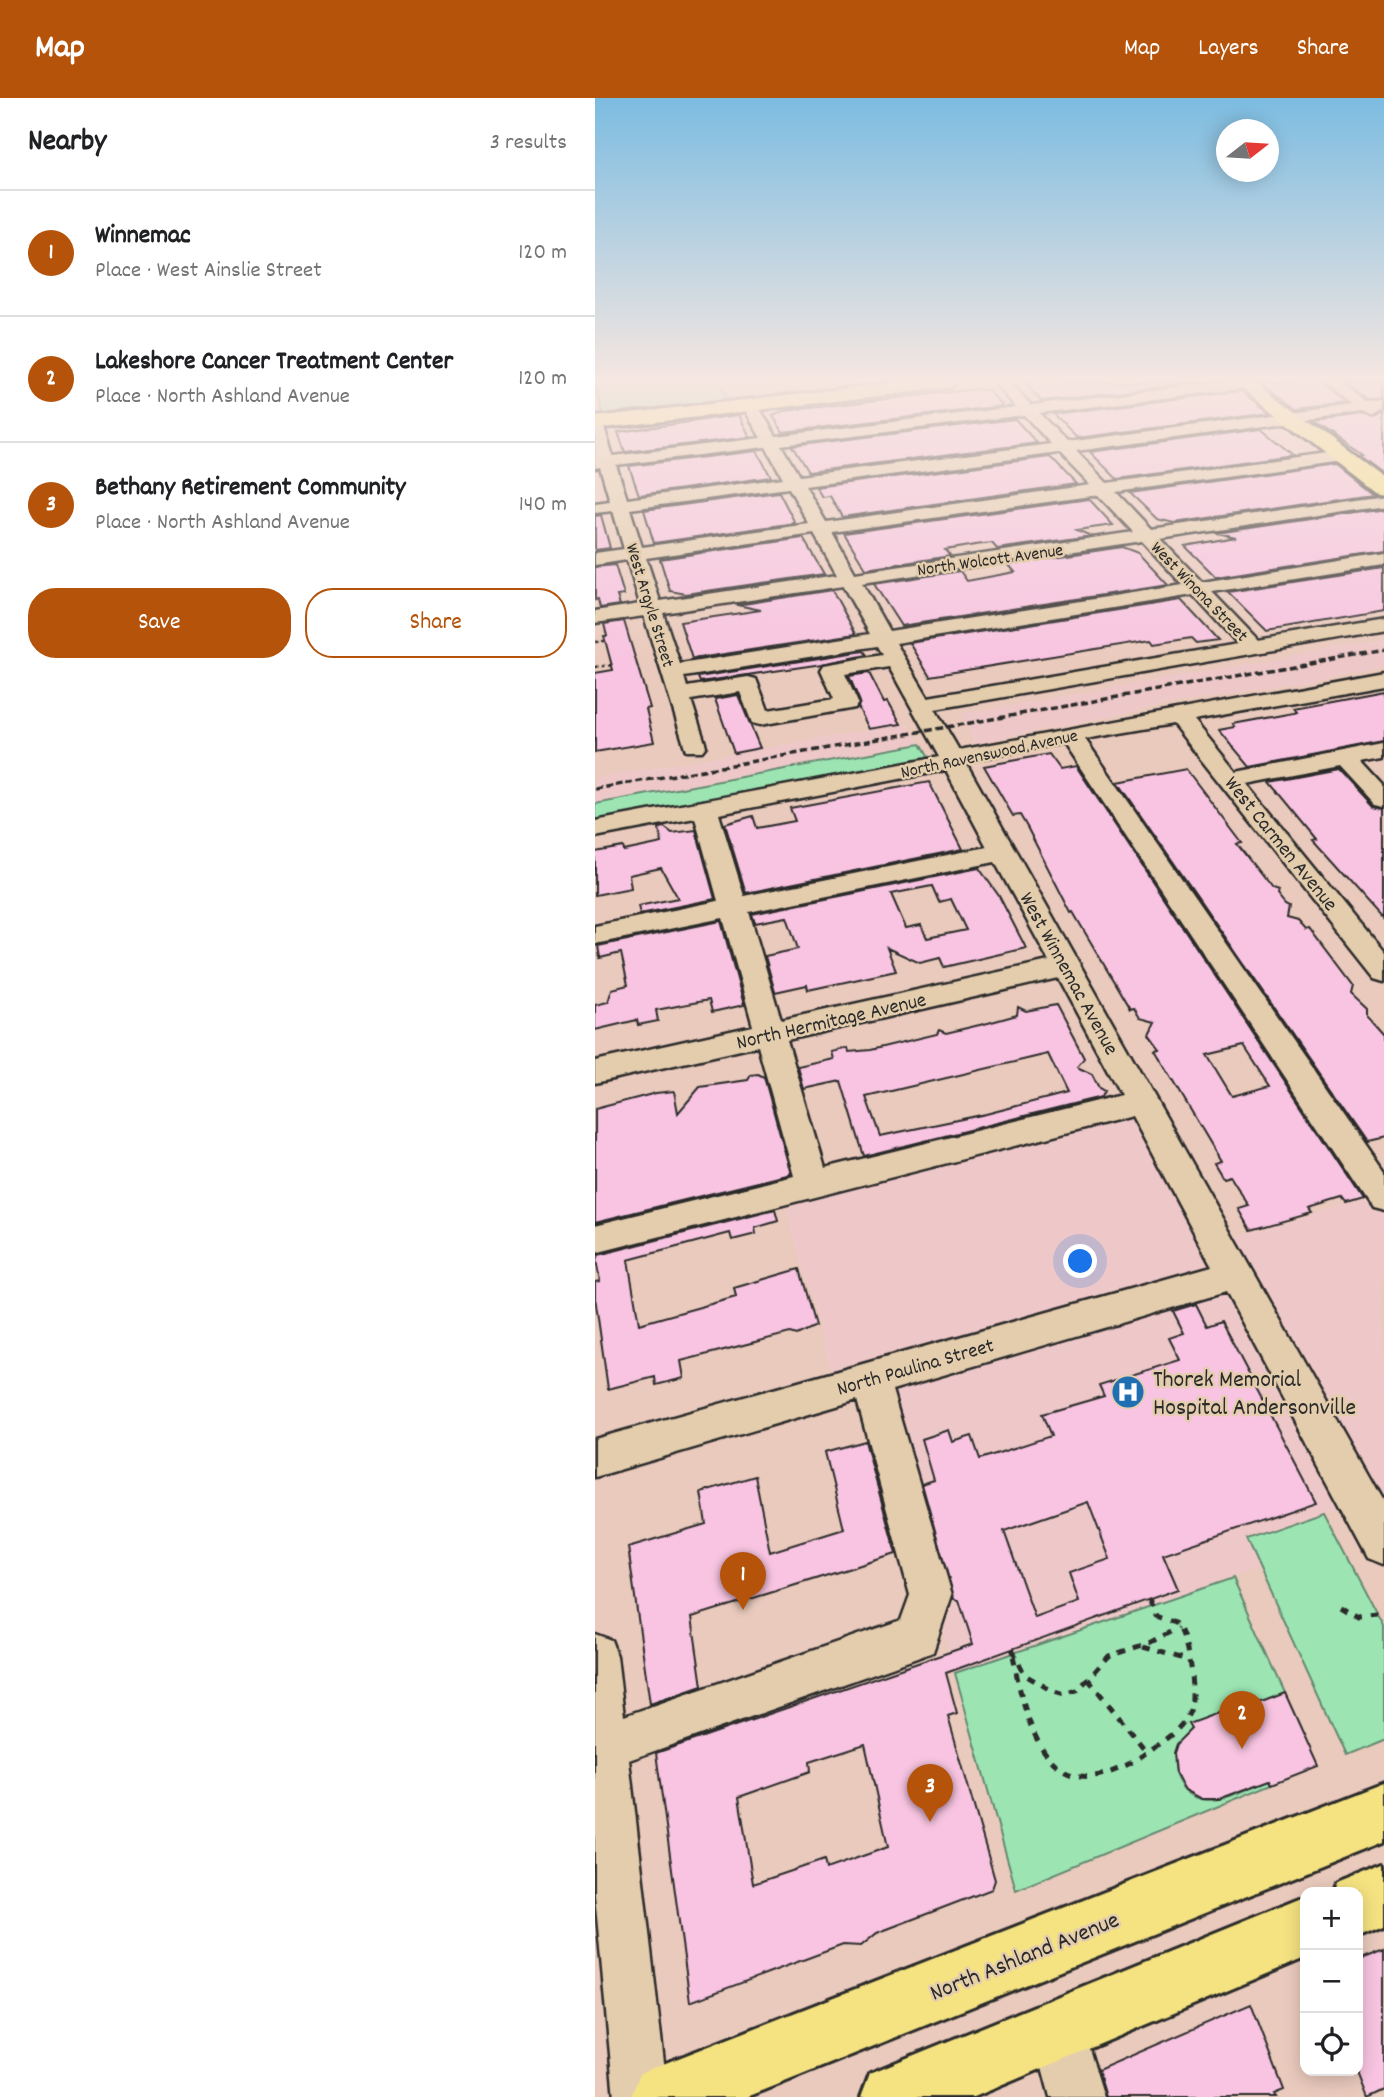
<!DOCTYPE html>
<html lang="en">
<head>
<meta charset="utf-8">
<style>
	:root { --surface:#fff; --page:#f6f6f6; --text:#202124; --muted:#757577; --line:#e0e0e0; --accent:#b45309 }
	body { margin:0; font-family:Dekko,sans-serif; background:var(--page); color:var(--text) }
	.controls { position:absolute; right:21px; bottom:21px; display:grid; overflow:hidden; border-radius:14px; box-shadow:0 4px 18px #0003 }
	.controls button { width:63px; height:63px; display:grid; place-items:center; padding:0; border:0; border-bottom:2px solid var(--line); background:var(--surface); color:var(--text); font:35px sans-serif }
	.compass { position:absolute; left:621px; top:21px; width:63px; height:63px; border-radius:50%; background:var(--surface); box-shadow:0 4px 18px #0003; rotate:73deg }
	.you { position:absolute; left:486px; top:1164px; width:24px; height:24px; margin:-18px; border:5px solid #fff; border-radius:50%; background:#1a73e8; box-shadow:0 0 0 10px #1a73e833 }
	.badge { display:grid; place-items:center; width:46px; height:46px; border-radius:50%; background:var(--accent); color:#fff; font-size:23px; font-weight:700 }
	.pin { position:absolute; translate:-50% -58px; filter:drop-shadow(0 2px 4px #0008) }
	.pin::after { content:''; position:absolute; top:37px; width:24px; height:21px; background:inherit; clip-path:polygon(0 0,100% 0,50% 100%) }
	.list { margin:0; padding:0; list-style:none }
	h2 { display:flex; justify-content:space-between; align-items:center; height:91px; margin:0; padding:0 28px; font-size:30px }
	h2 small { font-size:23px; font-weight:400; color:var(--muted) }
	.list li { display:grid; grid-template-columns:46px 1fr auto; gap:21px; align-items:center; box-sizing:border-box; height:126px; padding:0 28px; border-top:2px solid var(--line) }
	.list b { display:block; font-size:26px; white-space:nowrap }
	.list p { margin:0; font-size:23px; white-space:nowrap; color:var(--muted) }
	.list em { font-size:23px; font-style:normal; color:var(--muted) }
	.actions { display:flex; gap:14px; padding:21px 28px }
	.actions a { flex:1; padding:16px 0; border:2px solid var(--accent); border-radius:28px; text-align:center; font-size:24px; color:var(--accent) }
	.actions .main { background:var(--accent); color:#fff }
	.icon { flex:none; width:38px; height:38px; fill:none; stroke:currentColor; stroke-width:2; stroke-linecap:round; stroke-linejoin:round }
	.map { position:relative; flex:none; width:789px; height:1999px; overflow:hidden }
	header { display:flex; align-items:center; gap:42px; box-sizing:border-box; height:98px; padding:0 35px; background:var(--accent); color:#fff }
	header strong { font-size:33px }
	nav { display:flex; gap:38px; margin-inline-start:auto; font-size:24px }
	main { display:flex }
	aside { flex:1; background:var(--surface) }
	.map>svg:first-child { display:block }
	.built { fill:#eec8c8 }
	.green { fill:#9ce5b3; stroke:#64886f; stroke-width:2 }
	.building { fill:#f8c4e1; stroke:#2b2b2b; stroke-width:2; fill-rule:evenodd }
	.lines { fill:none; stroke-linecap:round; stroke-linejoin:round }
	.minor-casing { stroke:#2b2b2b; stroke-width:5 }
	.major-casing { stroke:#2b2b2b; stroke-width:6 }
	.path-far1 { stroke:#2b2b2b; stroke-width:2.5; stroke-dasharray:3.5 3.5; stroke-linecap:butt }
	.path { stroke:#2b2b2b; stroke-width:5; stroke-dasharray:8 8; stroke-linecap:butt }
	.minor { fill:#e4cdad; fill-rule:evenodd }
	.major { fill:#f5e382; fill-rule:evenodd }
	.rail { stroke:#2b2b2b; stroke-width:3.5; stroke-dasharray:7 3.5; stroke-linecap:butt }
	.labels { text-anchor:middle; stroke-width:5; stroke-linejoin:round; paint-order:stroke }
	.far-street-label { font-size:18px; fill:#2b2b2b; stroke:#e4cdad }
	.street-label { font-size:21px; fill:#2b2b2b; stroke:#e4cdad }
	.near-poi-label { font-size:24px; fill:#2b2b2b; stroke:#e4cdad; text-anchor:start }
	.near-street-label { font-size:24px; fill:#2b2b2b; stroke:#e4cdad }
</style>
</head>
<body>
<header>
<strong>Map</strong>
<nav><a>Map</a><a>Layers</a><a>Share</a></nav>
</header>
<main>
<aside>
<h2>Nearby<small>3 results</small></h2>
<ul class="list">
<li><span class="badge">1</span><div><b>Winnemac</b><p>Place · West Ainslie Street</p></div><em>120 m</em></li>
<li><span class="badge">2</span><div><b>Lakeshore Cancer Treatment Center</b><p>Place · North Ashland Avenue</p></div><em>120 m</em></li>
<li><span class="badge">3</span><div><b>Bethany Retirement Community</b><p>Place · North Ashland Avenue</p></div><em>140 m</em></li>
</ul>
<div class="actions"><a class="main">Save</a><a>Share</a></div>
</aside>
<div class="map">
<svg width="789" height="1999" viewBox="0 0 789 1999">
	<rect width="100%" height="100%" fill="#eacabd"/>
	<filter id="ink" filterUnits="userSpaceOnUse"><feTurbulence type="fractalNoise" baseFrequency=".0143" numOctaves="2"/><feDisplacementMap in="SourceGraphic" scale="14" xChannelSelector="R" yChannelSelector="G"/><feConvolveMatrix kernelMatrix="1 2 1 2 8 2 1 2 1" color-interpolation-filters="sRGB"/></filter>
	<g filter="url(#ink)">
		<path class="built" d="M123 284H300L133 304Z
			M685 329 725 359 679 365 641 335Z
			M789 542V568L520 617 379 646 366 616Z
			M312 625 325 646 0 706V680Z
			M534 1010 605 1149 784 1098 789 1105V1455L773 1460 746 1409 651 1441 665 1470 360 1575 278 1297 241 1291 187 1098Z"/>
		<path class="green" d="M0 284H123L133 304 9 319Z
			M325 646 334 662 0 724V706Z
			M729 1414 789 1529V1641L750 1657 651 1441Z
			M638 1480 690 1595 636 1616 633 1611 594 1626 596 1632C567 1651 576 1699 612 1702 632 1703 656 1689 675 1682L677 1686 421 1792 360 1575Z"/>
		<path class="building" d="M429 284H603L446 303Z
			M665 284H725L750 305 702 311Z
			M748 284H789V301L775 302Z
			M380 291 393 292 408 308 188 334 178 318 189 313Z
			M647 293 675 315 482 340 458 316Z
			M789 316V377L764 358 767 357 719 324 768 318 779 322Z
			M144 317 155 339 30 354 23 334Z
			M420 321 442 345 213 374 197 348Z
			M666 331 698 357 522 381 495 354Z
			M162 353 176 379 44 397 34 368Z
			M455 359 481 386 247 419 235 398 227 399 221 389Z
			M740 366 778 396 579 425 562 421 535 395Z
			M184 394 200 425 59 445 49 412Z
			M494 401 518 427 482 432 496 438 402 451 397 445 380 447 350 452 355 458 271 471 249 435Z
			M789 410V453L621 479 590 448 641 439 622 435Z
			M6 417 15 450 0 452V418Z
			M208 440 229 476 91 496 75 493 65 461Z
			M527 449 543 455 573 487 306 528 279 486 365 473 372 483 420 474 413 466Z
			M20 467 29 497 22 498 25 507 5 510 3 501 0 502V469Z
			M789 470V513L672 533 633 494Z
			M237 492 261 536 97 561 85 524 166 512 142 507Z
			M586 502 623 542 601 545 596 540 559 546 556 542 335 578 315 545Z
			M29 523 55 610 51 611 59 644 0 654V575L18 572 9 538H12L9 526Z
			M269 553 272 557 227 566 105 584 103 579Z
			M274 575 289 604 293 603 306 626 274 631 263 609 265 604 254 578Z
			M789 593V643L655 669 624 632 640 629 638 626 698 615 701 614 698 610Z
			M143 597 165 650 139 655 120 601Z
			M454 656 465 671 481 668 768 1101 751 1106 747 1101 714 1111 717 1115 656 1132 644 1111 654 1108 635 1078 628 1080 619 1065 626 1063 560 952 565 951 554 936 560 924 545 920 539 910 535 911 478 814 476 815 432 729 425 717 418 718 389 668ZM649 948 675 988 637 998 612 957Z
			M591 671 647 745 642 746 677 791 683 793 682 797 690 807 694 809 692 820 703 823 711 832 715 831 758 888 756 896 772 911V917L789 936V1040L772 1044 523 684Z
			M744 671 778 708 789 710V821L718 742 722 741 675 684Z
			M334 684 368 751 151 795 130 726 158 718 162 730 200 723 195 710Z
			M69 729 77 735 101 732 120 801 45 816 43 808 83 800 66 770 34 777 36 790 0 797V754L28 749 29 753 67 745 64 730Z
			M384 770 404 798 431 850 349 869 345 860 325 865 292 850 301 873 213 892 212 887 180 894 170 858 203 851 192 819 160 825 157 816ZM337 788 344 804 356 801 371 832 332 840 326 827 311 830 296 796Z
			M126 823 149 907 117 914 114 902 61 912 63 923 43 927 42 922 0 932V907L13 904 17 891 33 887 26 855 5 860 3 848Z
			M461 907 489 960 482 969 497 976 504 990 509 993 506 999 269 1058 246 983 209 991 203 969 239 961 237 954 253 950 254 954 275 952 342 936 344 932 351 935 393 925 422 917 423 909 431 913ZM453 956 472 995 391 1016 285 1038 271 999Z
			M163 976 169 979 196 1076 0 1124V1011L61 995 79 993 83 1015 105 989 153 982 156 977Z
			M180 1112 183 1123 160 1130 161 1136 137 1142 135 1135 33 1162 44 1226 141 1199 139 1190 204 1171 220 1228 201 1237 195 1235 86 1263 89 1280 61 1287 60 1279 13 1291 0 1199V1184L5 1183 1 1162 3 1157Z
			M601 1206 612 1228 626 1223 721 1404 568 1456 583 1491 351 1575 362 1615 353 1618 400 1782 397 1791 282 1835 266 1848 248 1847 95 1904 61 1655 378 1546 364 1502 359 1501 327 1386 339 1382 327 1341 354 1332 358 1344 377 1338 385 1361 456 1338 447 1316 509 1298 504 1287 585 1262 574 1240 589 1235 578 1213ZM493 1404 515 1461 474 1475 484 1504 440 1520 409 1433ZM270 1646 293 1749 231 1771 229 1762 158 1786 144 1699 215 1674 214 1664Z
			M270 1343 301 1456 97 1519 107 1588 55 1606 33 1449 111 1426 106 1394 160 1378 175 1454 249 1431 230 1354Z
			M690 1595 723 1668 677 1686 675 1682 624 1701H607L590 1692 580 1675 578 1655 581 1646 596 1631 593 1626 634 1611 636 1616Z
			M789 1851V1991L772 1999 763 1976V1861Z
			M656 1906 689 1992 679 1996 681 1999H511L503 1972Z"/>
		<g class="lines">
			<defs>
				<path id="minor" d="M399 284H414L436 307 623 284 659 285 651 290 444 315 472 344 757 307 727 284H744L774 305 789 303V313L778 320 768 315 481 353 512 385 746 353 752 354 754 358 746 363 521 394 556 431 789 397V407L565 441 607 484 789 455V467L617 494 663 542 789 521V533L340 611 364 652 789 574V588L599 622 641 674 789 645V659L767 663 789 687V708L780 706 745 668 652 686 789 854V883L779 880 578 626 490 641 789 1073V1113L777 1110 469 645 386 660 371 665 789 1405V1467L774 1461 631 1194 297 1292 357 1497 338 1554 322 1560 34 1662 73 1999H19L0 1797V1536L16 1542 22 1558 29 1618 306 1522 315 1497 262 1302 0 1379V1341L617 1168 537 1018 0 1155V1127L199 1078 163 948 0 985V963L158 928 128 820 0 846V828L123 803 100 720 0 739V723L344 659 294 569 250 576 263 605 260 610 165 627 157 625 145 594 96 602 111 648 107 653H91L49 518 0 525V513L45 506 32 462 0 467V455L29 451 18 413 0 415V405L15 403 5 369 0 370V321L8 326 18 358 166 340 147 307 155 302 161 304 181 338 421 309ZM429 317 456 346 204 378 186 347ZM171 349 188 380 32 401 21 367ZM464 355 495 387 231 424 210 388ZM194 390 214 426 47 449 35 411ZM503 397 538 434 260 475 237 434ZM219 436 242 477 65 503 51 460ZM547 443 588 487 294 533 267 485ZM248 488 275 536 85 566 68 515ZM598 497 643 546 333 599 301 545ZM282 548 287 557 229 567 226 572 239 601 173 612 161 581 153 579 92 589 89 579ZM351 672 392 749 149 798 124 716ZM400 764 454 863 186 922 154 814ZM463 880 526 997 230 1070 192 942Z
					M463 1905 482 1912 509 1999H455L437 1931 444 1912Z"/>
				<path id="major" d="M306 284H362L353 290 0 331V319Z
					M640 284H661L789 380V396L781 395Z
					M789 1685V1743L152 1999H36L45 1975Z
					M789 1766V1827L763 1838V1794H738L741 1785Z
					M710 1798V1860L379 1999H266L275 1975Z"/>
			</defs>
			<use href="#minor" class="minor-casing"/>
			<use href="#major" class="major-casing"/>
			<path class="path-far1" d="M0 544 10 543
				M0 569 18 567"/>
			<path class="path" d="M554 1501 561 1518C567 1521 575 1522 581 1526 593 1535 601 1598 595 1613 586 1634 563 1646 545 1659 452 1720 429 1624 417 1551L430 1577 459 1594 470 1597 482 1593 514 1558 554 1545 583 1530
				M746 1508 764 1519 783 1517
				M548 1549 593 1562
				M493 1581 552 1654"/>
			<use href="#minor" class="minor"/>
			<use href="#major" class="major"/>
			<path class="rail" d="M0 691 789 552"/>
		</g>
	</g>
	<linearGradient id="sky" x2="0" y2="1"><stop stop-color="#7cbce1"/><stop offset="0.5" stop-color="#f6e7e1"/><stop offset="1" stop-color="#f6e7e1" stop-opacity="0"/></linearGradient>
	<rect width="789" height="564" fill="url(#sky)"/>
	<defs>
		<symbol id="hospital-disc" viewBox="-11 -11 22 22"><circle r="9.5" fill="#1f6fb2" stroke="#e4cdad"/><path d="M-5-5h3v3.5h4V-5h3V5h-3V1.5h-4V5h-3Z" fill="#fff"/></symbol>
	</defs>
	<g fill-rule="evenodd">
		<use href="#hospital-disc" x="514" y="1275" width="38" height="38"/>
	</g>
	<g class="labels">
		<g class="far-street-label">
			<text transform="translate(395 461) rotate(-8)" y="6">North Wolcott Avenue</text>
			<text transform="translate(605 493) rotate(46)" y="6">West Winona Street</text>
			<text transform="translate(56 507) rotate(73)" y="6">West Argyle Street</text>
			<text transform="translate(394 655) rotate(-12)" y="6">North Ravenswood Avenue</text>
		</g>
		<g class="street-label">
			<text transform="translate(687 745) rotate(51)" y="7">West Carmen Avenue</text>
			<text transform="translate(475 875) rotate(61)" y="7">West Winnemac Avenue</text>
			<text transform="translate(236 922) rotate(-13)" y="7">North Hermitage Avenue</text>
			<text transform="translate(320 1268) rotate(-16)" y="7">North Paulina Street</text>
		</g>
		<g class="near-poi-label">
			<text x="558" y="1288">Thorek Memorial<tspan x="558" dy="28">Hospital Andersonville</tspan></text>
		</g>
		<g class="near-street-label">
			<text transform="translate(429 1857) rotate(-22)" y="8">North Ashland Avenue</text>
		</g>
	</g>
</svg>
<div class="controls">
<button>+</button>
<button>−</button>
<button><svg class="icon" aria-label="locate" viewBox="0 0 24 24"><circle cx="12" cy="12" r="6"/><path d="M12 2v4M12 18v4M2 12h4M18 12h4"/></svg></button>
</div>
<svg class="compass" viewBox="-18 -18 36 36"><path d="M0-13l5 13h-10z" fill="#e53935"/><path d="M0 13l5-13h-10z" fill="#757577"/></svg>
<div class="you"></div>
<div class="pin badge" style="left:148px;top:1512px">1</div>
<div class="pin badge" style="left:647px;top:1651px">2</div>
<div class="pin badge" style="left:335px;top:1724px">3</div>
</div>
</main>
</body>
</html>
